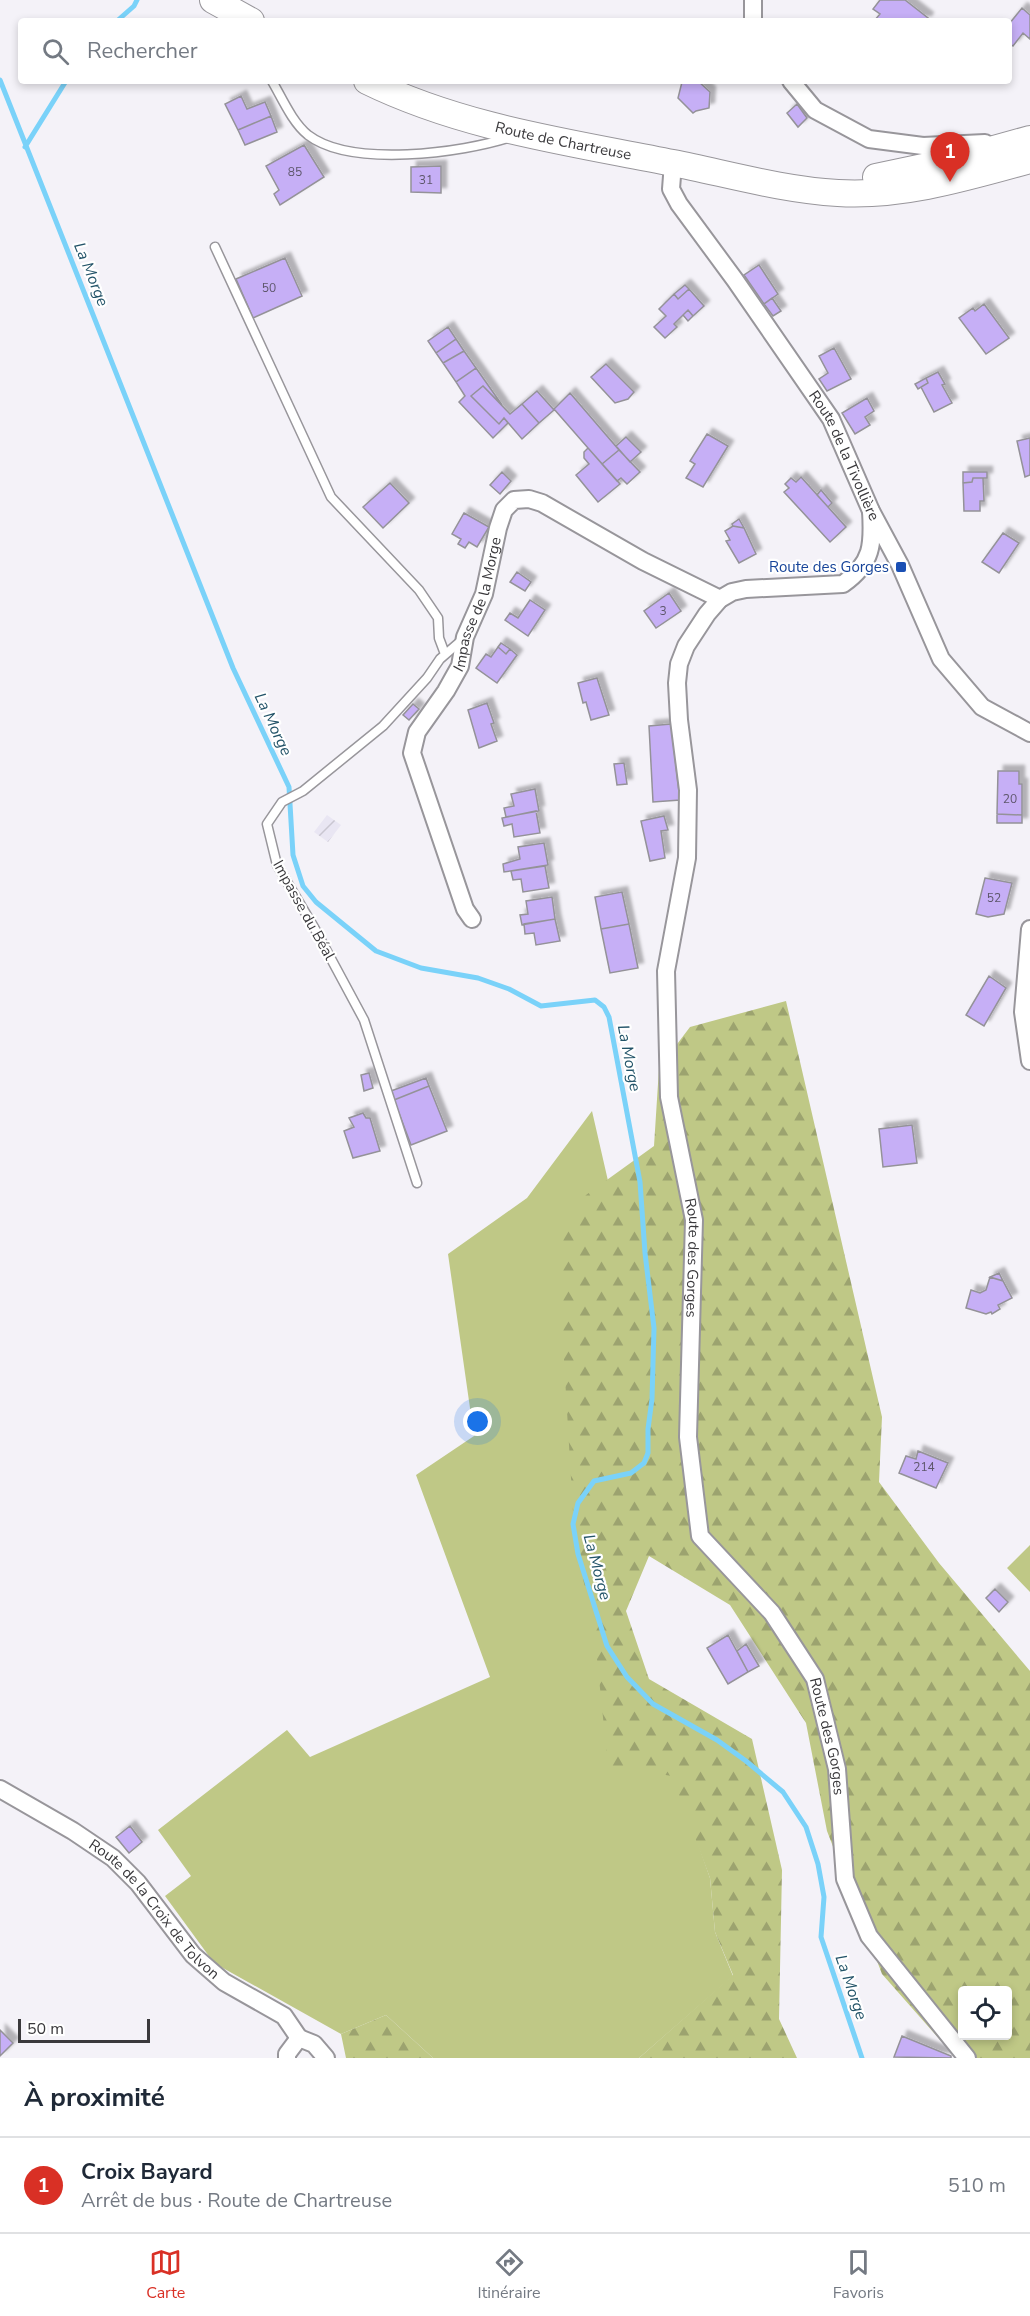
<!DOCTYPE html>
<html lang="fr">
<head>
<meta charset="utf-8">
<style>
	:root { --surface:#fff; --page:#f2f2f3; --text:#1f2937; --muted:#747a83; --line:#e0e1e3; --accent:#d93025 }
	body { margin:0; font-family:"Nunito Sans",sans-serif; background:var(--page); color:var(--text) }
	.controls { position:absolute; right:18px; bottom:18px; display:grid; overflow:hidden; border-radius:6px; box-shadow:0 3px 9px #0003 }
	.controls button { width:54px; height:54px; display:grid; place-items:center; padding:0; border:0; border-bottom:2px solid var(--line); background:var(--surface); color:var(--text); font:30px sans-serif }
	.scale { position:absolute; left:18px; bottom:15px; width:132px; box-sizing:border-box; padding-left:6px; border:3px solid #3a393c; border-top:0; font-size:16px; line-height:21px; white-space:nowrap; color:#3a393c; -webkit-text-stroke:4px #fff; paint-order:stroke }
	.you { position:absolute; left:478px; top:1422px; width:21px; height:21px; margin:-15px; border:4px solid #fff; border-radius:50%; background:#1a73e8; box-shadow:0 0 0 9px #1a73e833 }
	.badge { display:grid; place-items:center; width:39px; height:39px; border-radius:50%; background:var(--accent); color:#fff; font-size:20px; font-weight:700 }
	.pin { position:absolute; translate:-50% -50px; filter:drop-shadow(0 2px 3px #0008) }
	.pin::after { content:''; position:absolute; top:32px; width:21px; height:18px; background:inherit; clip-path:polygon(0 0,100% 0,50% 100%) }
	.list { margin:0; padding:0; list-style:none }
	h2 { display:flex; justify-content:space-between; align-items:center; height:78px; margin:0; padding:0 24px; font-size:26px }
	h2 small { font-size:20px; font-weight:400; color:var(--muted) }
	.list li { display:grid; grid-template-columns:39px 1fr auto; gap:18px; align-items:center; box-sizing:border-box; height:96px; padding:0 24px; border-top:2px solid var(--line) }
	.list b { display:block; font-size:22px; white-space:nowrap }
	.list p { margin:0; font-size:20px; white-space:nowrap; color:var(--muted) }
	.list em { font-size:20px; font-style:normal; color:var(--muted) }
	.icon { flex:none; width:33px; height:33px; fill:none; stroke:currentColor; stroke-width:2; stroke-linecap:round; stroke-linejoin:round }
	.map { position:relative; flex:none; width:1030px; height:2058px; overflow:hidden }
	.search { position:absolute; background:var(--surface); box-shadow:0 3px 9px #0003; left:18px; right:18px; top:18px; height:66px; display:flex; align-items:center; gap:15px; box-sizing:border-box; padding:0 21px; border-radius:6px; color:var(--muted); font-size:22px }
	.sheet { height:174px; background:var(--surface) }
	nav { display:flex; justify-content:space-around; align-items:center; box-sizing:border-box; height:84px; border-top:2px solid var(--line); background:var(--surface); font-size:16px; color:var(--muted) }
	nav a { display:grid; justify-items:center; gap:3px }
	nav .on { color:var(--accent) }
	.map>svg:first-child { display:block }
	.industrial { fill:url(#industrial-furrows) }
	.grass { fill:#bfc886 }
	.forest { fill:url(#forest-firs); fill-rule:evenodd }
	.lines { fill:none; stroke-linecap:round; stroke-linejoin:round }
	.stream { stroke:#7ad2f9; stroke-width:5 }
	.building { fill:#c6aff6; stroke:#949298; stroke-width:1.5; filter:url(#shadow) }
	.lane-casing { stroke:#98969b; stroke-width:11 }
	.street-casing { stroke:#98969b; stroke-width:20 }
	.primary-casing { stroke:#98969b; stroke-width:28 }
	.lane { stroke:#fff; stroke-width:8 }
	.street { stroke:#fff; stroke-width:16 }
	.primary { stroke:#fff; stroke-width:26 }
	.transit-dot { fill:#1a4fb4; stroke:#fff; stroke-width:2 }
	.labels { text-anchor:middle; stroke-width:4.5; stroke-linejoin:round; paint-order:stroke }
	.number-label { font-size:12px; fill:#5d566a }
	.street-label { font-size:15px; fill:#3a393c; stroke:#fff }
	.transit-label { font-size:15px; fill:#164399; stroke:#fff; text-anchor:end }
	.water-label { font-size:16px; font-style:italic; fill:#225368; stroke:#fff }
</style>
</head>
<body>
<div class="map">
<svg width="1030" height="2058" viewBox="0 0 1030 2058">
	<defs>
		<pattern id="industrial-furrows" width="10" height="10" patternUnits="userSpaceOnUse" patternTransform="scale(1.5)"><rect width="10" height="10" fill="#e9e6f3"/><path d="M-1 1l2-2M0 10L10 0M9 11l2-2" fill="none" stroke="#c9c6d1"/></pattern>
		<pattern id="forest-firs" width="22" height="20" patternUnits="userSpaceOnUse" patternTransform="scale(1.5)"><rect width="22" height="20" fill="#bfc886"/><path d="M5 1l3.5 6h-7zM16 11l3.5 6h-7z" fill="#9ca36f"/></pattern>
		<filter id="shadow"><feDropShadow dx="5.5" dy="-5.5" stdDeviation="1.5" flood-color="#0004"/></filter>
	</defs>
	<rect width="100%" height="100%" fill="#f4f2f8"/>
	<path class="industrial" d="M327 815 341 825 328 842 314 832Z"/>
	<path class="grass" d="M592 1111 614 1207 571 1479 710 1878 715 1932 733 1976 639 2058H433L386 2015 341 2034 214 1963 165 1896 191 1876 158 1830 287 1730 310 1757 490 1677 416 1475 474 1436 448 1254 527 1198Z
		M1030 1545V1592L1007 1568Z"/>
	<path class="forest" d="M786 1001 882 1417 879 1482 939 1563 1030 1671V2058H956L882 1974 827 1831 806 1723 730 1605 649 1556 626 1611 649 1679 752 1739 782 1870 779 2019 797 2058H639L733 1975 715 1932 710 1878 672 1776 608 1766 593 1620 575 1546 557 1242 586 1195 654 1146 659 1068 690 1027ZM962 1990H1008V2036H962Z
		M386 2015 433 2058H346L341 2034Z"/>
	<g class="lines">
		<path class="stream" d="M117 21 134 6 137 0
			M0 80 233 668 289 787 293 855 303 886 316 902 376 951 421 968 478 978 509 989 541 1006 595 1000 604 1007 609 1017 640 1182 645 1253 654 1328 652 1399 648 1429V1453L644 1463 631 1473 594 1481 578 1503 573 1524 578 1554 607 1646 627 1677 653 1704 717 1740 746 1761 783 1792 806 1827 818 1864 824 1897 821 1937 862 2058
			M25 147 66 81"/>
	</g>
	<path class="building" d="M880 0H905L928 18 926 21H874L880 14 873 9Z
		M1022 8 1030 15V39L1023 33 1013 46 1009 43V24Z
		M698 81 710 92 709 108 696 111 693 113 678 98 682 82Z
		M241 96 247 109 265 102 271 116 238 130 225 104Z
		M797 104 807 118 798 127 787 113Z
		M271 116 277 132 245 145 238 130Z
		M304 145 324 177 280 205 274 194 279 190 266 166Z
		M441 166V193L411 192V167Z
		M285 258 302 296 253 318 236 279Z
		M759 265 778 294 764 304 744 275Z
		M685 285 689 289 678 299 674 294Z
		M689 289 704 306 693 316 688 310 674 324 677 327 665 338 654 327 666 316 659 309 674 294 678 299Z
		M772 298 781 311 773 316 764 304Z
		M984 304 1009 338 986 354 959 318 973 308 975 311Z
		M688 310 693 316 688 321 683 315Z
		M448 327 456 339 436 353 428 341Z
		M456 339 464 351 443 363 436 353Z
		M834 348 851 379 827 391 819 379 828 373 819 356Z
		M464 351 476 368 456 382 443 363Z
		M606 364 634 392 628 399 615 403 591 377Z
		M476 368 502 405 483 386 471 396 499 424 504 418 508 423 493 438 459 402 465 396 456 382Z
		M938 372 945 384 942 385 952 403 934 412 921 387 928 383 926 378Z
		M926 378 928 383 918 389 915 384Z
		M483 386 510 414 522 404 539 423 522 439 504 418 499 424 471 396Z
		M537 391 554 410 539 423 522 404Z
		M570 393 619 450 602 464 554 409Z
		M867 398 874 411 865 417 870 425 855 434 842 413Z
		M707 434 728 446 703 487 686 478 695 464 690 461Z
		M626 437 641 452 630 462 616 446Z
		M1030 438V475L1025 477 1017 441Z
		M588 448 620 484 598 502 576 475 589 464 584 458V452Z
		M619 450 640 472 627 484 621 478 617 481 602 464Z
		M502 472 511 481 500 494 490 485Z
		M963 472H987V478H973L972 482 963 483Z
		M801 477 846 527 830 542 784 492 789 488 785 484 791 478 796 482Z
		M973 478H983L984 501H980V511H964L963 483 972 482Z
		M390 483 409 503 383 528 363 507Z
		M821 490 832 503 828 507 817 495Z
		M464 513 489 527 477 547 469 542 465 548 458 544 461 539 452 534Z
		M739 519 744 528 733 526 732 524Z
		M733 526 744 528 756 554 739 563 726 541 730 540 725 531Z
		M1003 533 1019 543 999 573 982 562Z
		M517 572 531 582 525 591 510 582Z
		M669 593 681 611 656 628 644 611Z
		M530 600 545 610 528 636 505 620 510 613 518 618Z
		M501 643 510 649 506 654 498 647Z
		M498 647 506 654 510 649 517 655 497 683 476 668 486 654 491 657Z
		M597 678 609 715 591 720 586 702 583 703 578 683Z
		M487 703 494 723 491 724 497 741 479 748 468 710Z
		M413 704 419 709 409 720 403 715Z
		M671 724 680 800 653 802 649 726Z
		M624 763 627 784 617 785 614 764Z
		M998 771H1019V784H1022V815L997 814Z
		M535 789 539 811 506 817 504 808 514 806 511 794Z
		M536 811 540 833 514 837 512 824 504 826 502 818Z
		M997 814 1022 815V823H997Z
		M664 816 668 830 661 831 665 858 650 861 641 821Z
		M544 843 548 865 504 872 503 864 520 859 518 847Z
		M545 866 549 888 523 892 521 879 513 880 511 871Z
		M985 878 1012 883 1004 914 988 917 976 914Z
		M622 892 629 924 601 929 595 897Z
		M552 897 555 919 522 925 520 915 528 914 526 901Z
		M555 919 560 941 536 945 534 933 525 934 524 924Z
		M629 924 638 968 610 973 601 929Z
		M989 976 1006 988 984 1026 966 1015Z
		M369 1073 373 1088 364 1091 361 1075Z
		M426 1078 429 1086 394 1100 391 1091Z
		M429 1086 447 1131 411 1145 394 1100Z
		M363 1113 366 1118H370L380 1151 353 1158 344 1131 354 1127 349 1118Z
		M912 1125 917 1163 883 1167 879 1129Z
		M999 1273 1003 1281 990 1277Z
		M990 1277 1003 1281 1012 1298 998 1305 1000 1309 992 1314 991 1312 986 1314 966 1308 971 1290 980 1293 986 1290Z
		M918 1451 948 1463 936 1488 899 1473 906 1456 916 1459Z
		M995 1589 1008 1602 999 1612 986 1598Z
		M728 1635 748 1672 728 1684 707 1648Z
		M746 1644 759 1666 748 1672 737 1651Z
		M130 1826 142 1842 129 1853 116 1837Z
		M0 2030 13 2043 0 2056Z
		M902 2036 951 2056V2058L894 2057Z"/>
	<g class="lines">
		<defs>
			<path id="lane" d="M272 81C282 98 292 122 308 135 351 168 462 153 511 137
				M215 247 331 497 419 590 438 618 439 638 445 654
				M417 1183 364 1020 315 929 277 865 267 824 282 802 303 791 383 726 427 678 440 659 462 640"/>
			<g id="street">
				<path d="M753 0V21"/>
				<path d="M791 81 815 110 869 139 923 146 985 143"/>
				<path id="s1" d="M673 163 671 189 679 204 735 280 831 419 871 511 900 565 941 659 982 707 1030 733"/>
				<path id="s2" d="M871 511C873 544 873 563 843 584L746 589 732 592 720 599 707 614 686 646 679 664 677 683 679 720 688 790 687 858 666 971 669 1097 694 1220 688 1437 700 1536 772 1613 815 1679 837 1769 845 1879 869 1936 967 2058"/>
				<path id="s3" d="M472 919 465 909 412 753 417 732 446 691 460 666 465 637 484 594 498 528 504 510 514 500 529 499 542 503 643 561 720 599"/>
				<path d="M1030 929 1023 1012 1030 1061"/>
				<path id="s4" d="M0 1789 73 1831 113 1858 138 1883 193 1955 224 1982 284 2016 299 2038"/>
				<path d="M299 2038 314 2044 326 2058"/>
				<path d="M287 2058V2054L299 2038"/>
			</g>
			<g id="primary">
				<path d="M213 0 251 21"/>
				<path id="s5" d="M367 81C463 128 569 142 673 163 728 174 783 190 838 193 903 197 968 177 1030 160"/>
				<path d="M876 177 947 162 1030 139"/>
			</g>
		</defs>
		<use href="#lane" class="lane-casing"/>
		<use href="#street" class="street-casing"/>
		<use href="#primary" class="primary-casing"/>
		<use href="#lane" class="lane"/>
		<use href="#street" class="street"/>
		<use href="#primary" class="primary"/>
	</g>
	<rect class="transit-dot" x="895" y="561" width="12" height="12" rx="3"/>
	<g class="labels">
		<g class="number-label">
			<text x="295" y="176">85</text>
			<text x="426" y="184">31</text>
			<text x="269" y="292">50</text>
			<text x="663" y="615">3</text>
			<text x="1010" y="803">20</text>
			<text x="994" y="902">52</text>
			<text x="924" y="1471">214</text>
		</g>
		<g class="street-label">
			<text dy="5" stroke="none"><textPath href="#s5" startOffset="206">Route de Chartreuse</textPath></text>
			<text dy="5" stroke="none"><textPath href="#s1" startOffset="345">Route de la Tivollière</textPath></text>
			<text dy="5" stroke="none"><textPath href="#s3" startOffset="342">Impasse de la Morge</textPath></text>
			<text transform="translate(304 910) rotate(61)" y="5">Impasse du Béal</text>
			<text dy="5" stroke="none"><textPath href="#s2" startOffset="885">Route des Gorges</textPath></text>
			<text dy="5" stroke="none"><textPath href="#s2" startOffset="1407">Route des Gorges</textPath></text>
			<text dy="5" stroke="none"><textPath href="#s4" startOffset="198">Route de la Croix de Tolvon</textPath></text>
		</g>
		<g class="transit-label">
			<text x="889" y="572">Route des Gorges</text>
		</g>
		<g class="water-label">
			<text transform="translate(92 274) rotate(68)" y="6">La Morge</text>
			<text transform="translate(274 724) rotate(65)" y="6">La Morge</text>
			<text transform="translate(630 1058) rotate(79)" y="6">La Morge</text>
			<text transform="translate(598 1567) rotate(75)" y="6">La Morge</text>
			<text transform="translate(852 1987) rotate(71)" y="6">La Morge</text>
		</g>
	</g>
</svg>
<div class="controls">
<button><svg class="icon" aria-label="locate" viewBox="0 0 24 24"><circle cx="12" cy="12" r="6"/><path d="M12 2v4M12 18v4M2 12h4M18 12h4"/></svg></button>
</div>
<div class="scale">50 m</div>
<div class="you"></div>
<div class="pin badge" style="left:950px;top:182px">1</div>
<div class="search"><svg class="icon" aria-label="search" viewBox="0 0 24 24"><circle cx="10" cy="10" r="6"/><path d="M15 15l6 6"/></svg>Rechercher</div>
</div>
<section class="sheet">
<h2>À proximité<small></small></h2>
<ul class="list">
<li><span class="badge">1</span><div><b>Croix Bayard</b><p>Arrêt de bus · Route de Chartreuse</p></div><em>510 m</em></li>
</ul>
</section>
<nav>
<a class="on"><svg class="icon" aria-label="map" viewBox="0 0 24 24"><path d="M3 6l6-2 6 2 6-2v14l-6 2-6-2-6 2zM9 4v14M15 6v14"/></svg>Carte</a>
<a><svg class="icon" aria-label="directions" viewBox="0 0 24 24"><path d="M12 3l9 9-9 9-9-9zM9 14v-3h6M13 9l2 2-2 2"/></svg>Itinéraire</a>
<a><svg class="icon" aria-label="saved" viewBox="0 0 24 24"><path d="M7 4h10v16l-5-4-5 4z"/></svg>Favoris</a>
</nav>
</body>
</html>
